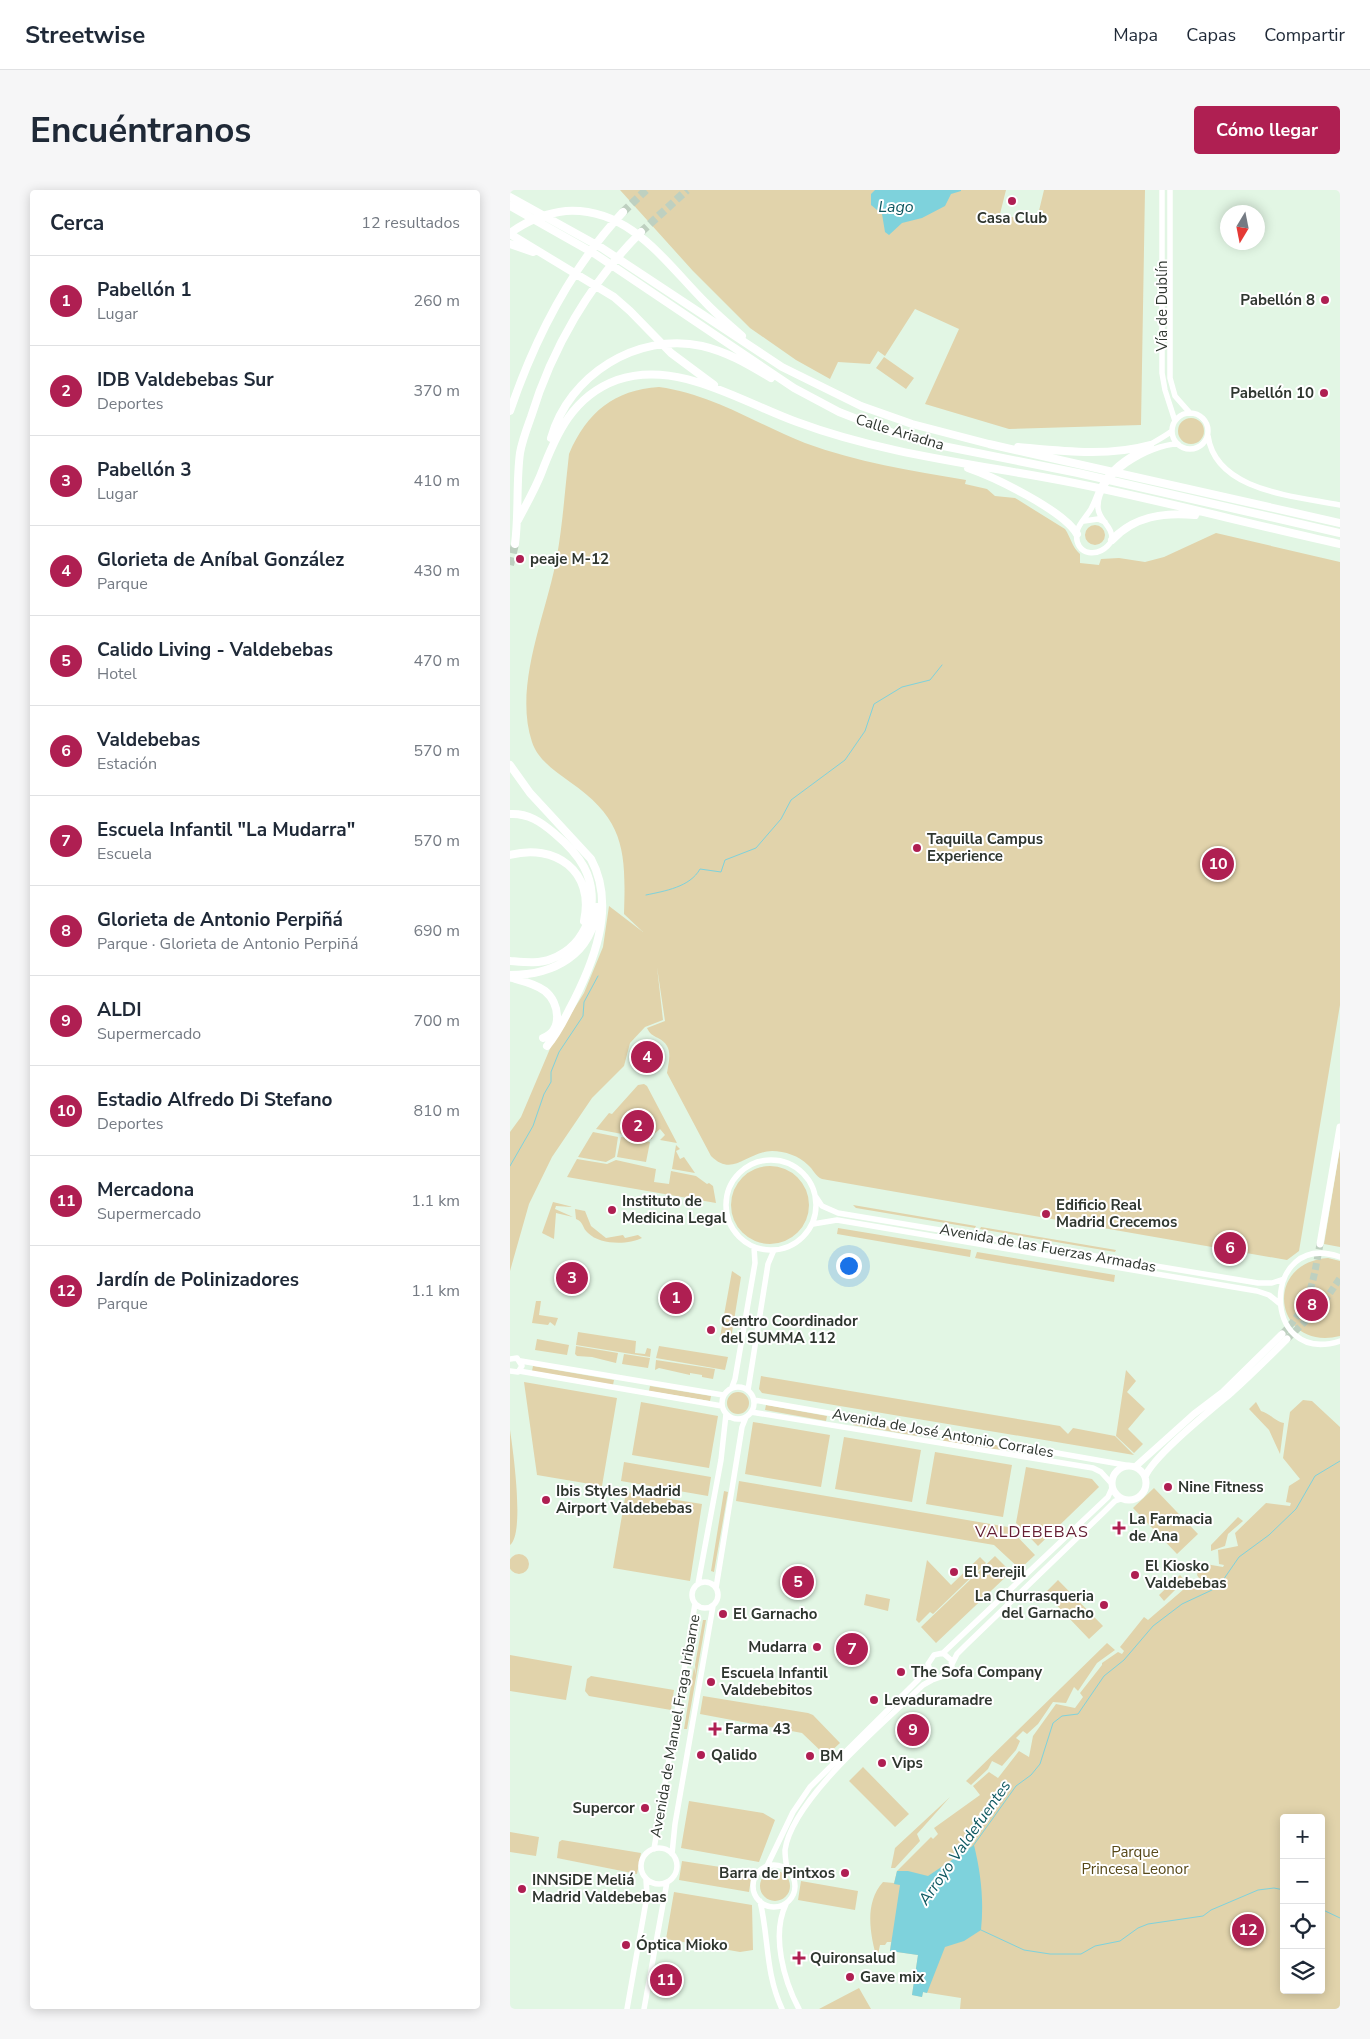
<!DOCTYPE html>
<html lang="es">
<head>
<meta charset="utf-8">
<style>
	:root { --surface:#fff; --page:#f6f6f7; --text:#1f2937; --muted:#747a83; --line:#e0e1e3; --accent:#af1f52 }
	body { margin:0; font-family:"Nunito Sans",sans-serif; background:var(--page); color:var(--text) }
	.controls { position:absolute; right:15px; bottom:15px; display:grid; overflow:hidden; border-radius:5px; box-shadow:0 2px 12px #0003 }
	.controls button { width:45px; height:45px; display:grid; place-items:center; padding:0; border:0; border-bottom:1px solid var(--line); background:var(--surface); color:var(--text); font:25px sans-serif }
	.compass { position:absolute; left:710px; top:15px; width:45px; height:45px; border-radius:50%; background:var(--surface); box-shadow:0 2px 12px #0003; rotate:190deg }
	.you { position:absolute; left:338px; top:1075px; width:18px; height:18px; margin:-12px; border:4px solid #fff; border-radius:50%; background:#1a73e8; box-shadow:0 0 0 8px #1a73e833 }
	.badge { display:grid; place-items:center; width:32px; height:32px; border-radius:50%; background:var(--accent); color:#fff; font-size:16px; font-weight:700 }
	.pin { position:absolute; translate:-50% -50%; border:2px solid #fff; box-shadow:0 1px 5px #0006 }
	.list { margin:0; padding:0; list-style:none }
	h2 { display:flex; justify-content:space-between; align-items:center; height:65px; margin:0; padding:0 20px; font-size:21px }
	h2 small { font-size:16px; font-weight:400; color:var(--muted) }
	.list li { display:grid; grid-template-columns:32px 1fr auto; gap:15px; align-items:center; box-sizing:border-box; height:90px; padding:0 20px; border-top:1px solid var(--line) }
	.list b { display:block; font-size:19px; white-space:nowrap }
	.list p { margin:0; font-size:16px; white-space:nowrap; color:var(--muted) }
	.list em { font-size:16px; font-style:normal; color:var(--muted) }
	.icon { flex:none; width:28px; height:28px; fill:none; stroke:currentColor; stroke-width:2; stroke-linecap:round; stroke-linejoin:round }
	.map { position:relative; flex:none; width:830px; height:1819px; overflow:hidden; border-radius:5px }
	header { display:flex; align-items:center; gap:30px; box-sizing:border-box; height:70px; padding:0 25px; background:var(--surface); border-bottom:1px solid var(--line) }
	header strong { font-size:24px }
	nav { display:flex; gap:28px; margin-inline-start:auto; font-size:18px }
	.intro { display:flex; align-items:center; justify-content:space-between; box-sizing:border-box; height:120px; padding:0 30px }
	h1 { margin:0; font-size:35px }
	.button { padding:12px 22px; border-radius:5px; background:var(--accent); color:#fff; font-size:18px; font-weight:700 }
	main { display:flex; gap:30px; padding:0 30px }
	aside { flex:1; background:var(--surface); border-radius:5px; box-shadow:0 2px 12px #0003 }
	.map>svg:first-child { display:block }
	.green { fill:#e1d3ab; fill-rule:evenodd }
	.water { fill:#7ed2dc }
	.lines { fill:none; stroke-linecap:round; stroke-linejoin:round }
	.stream { stroke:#7ed2dc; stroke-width:1 }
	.major-tunnel { stroke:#bed0c0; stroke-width:7; stroke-dasharray:7 3.5; stroke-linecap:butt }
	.highway-tunnel { stroke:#bed0c0; stroke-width:8; stroke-dasharray:8 4; stroke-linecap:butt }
	.minor { stroke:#fff; stroke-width:5.5 }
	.major { stroke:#fff; stroke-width:7 }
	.highway { stroke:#fff; stroke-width:8 }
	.poi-dot { fill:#af1f52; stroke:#fff; stroke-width:2 }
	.labels { text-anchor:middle; stroke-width:4; stroke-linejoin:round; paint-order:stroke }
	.poi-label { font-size:15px; font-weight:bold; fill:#2f362f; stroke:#fff; text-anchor:start }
	.street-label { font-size:15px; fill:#2f362f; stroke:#fff }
	.park-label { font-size:15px; fill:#574818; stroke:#fff }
	.water-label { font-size:16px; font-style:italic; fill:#0e5860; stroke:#fff }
	.neighbourhood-label { font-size:16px; letter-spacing:1px; fill:#652034; stroke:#fff }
</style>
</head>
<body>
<header>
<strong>Streetwise</strong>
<nav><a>Mapa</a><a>Capas</a><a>Compartir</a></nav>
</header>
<div class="intro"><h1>Encuéntranos</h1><a class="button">Cómo llegar</a></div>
<main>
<aside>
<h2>Cerca<small>12 resultados</small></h2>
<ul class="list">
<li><span class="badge">1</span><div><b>Pabellón 1</b><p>Lugar</p></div><em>260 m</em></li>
<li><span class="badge">2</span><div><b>IDB Valdebebas Sur</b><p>Deportes</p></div><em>370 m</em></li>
<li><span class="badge">3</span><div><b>Pabellón 3</b><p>Lugar</p></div><em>410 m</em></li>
<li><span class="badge">4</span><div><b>Glorieta de Aníbal González</b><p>Parque</p></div><em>430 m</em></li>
<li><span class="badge">5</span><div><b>Calido Living - Valdebebas</b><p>Hotel</p></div><em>470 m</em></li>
<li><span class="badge">6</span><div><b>Valdebebas</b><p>Estación</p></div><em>570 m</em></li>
<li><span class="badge">7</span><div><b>Escuela Infantil &quot;La Mudarra&quot;</b><p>Escuela</p></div><em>570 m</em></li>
<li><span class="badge">8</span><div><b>Glorieta de Antonio Perpiñá</b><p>Parque · Glorieta de Antonio Perpiñá</p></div><em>690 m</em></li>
<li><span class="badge">9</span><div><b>ALDI</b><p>Supermercado</p></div><em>700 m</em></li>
<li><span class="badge">10</span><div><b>Estadio Alfredo Di Stefano</b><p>Deportes</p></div><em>810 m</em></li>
<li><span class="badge">11</span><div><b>Mercadona</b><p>Supermercado</p></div><em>1.1 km</em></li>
<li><span class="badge">12</span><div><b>Jardín de Polinizadores</b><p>Parque</p></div><em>1.1 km</em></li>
</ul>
</aside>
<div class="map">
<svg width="830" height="1819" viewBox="0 0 830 1819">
	<rect width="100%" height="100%" fill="#e2f6e4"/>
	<path class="green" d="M110 0H496L490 24 526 33 534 0H635L631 235 499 239 415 214 449 139 405 119 375 166 368 161 360 174 328 172 320 189 286 170 240 138 183 81Z
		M374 167 404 188 396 199 366 178Z
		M149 197C202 204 247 234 295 253 347 272 401 281 456 290L455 294 477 299 485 306 505 308 555 339C561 348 562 357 570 364V373L589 375 591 369 609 368 635 372 654 367 706 343 830 372V815L789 1061 777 1070 312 989C306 987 303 979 298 975 289 966 275 961 262 961 236 962 223 988 201 966L157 883C159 870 164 856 148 848 142 845 140 844 137 838L155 831 147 777 153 830 135 837 120 853 114 876 82 908 42 967 19 1014 0 1081V942L11 927 42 854 74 803 93 757 99 716 133 742 114 724C116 661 115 630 60 592 45 581 28 570 22 552 3 495 37 423 47 366 53 332 55 298 59 264 77 222 104 200 149 197Z
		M668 241a13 13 0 1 1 26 0a13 13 0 1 1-26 0Z
		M575 345a10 10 0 1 1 20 0a10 10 0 1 1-20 0Z
		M128 868a9 9 0 1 1 18 0a9 9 0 1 1-18 0Z
		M134 894 137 896 167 953 150 950 155 945 150 939 143 945 142 949H140L143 926 117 921 112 944 86 939 99 923 102 924 128 895Z
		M117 923 142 927 138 949 113 944Z
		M83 942 108 947 105 967 96 972 68 967Z
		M111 947 140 952 136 972 107 967Z
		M166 955 170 959 166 961 170 969 174 967 185 983 162 979Z
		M830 958V1057L814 1054Z
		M67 969 97 974 106 970 146 979 144 992 159 994 161 981 186 986 197 994 199 993 203 996 206 1013 57 987Z
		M221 1015a39 39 0 1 1 78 0a39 39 0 1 1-78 0Z
		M43 1012 63 1017 46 1016 45 1019 63 1027 46 1023 44 1049 32 1043Z
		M343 1015 466 1036 465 1038 346 1018Z
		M65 1019 75 1021 81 1036 96 1048 113 1045 115 1048 128 1045 132 1048C118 1055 90 1055 78 1043 72 1038 74 1032 66 1029Z
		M471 1037 606 1060 605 1062 470 1039Z
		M328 1038 461 1060 460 1067 327 1044Z
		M467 1062 605 1085 604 1092 465 1068Z
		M818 1068 830 1071V1146C765 1162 751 1073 818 1068Z
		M222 1081 231 1087 221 1149 210 1147Z
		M26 1111H31L29 1125 48 1128 45 1136 40 1132 38 1135 22 1133Z
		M68 1142 126 1151 125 1163 135 1164 137 1158 141 1159 140 1167 66 1155Z
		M27 1149 59 1155 57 1165 25 1160Z
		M66 1156 108 1163 106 1173 82 1167 67 1166 65 1164Z
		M149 1156 218 1167 215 1180 146 1168Z
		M114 1164 140 1168 138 1178 112 1174Z
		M146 1170 205 1179 203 1189 192 1187V1185L180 1183V1185L149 1178 145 1180Z
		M23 1176 104 1190 103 1195 22 1181Z
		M616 1180 626 1191 617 1202 635 1219 618 1239 633 1254 624 1263 606 1246Z
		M251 1186 550 1236 558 1244 563 1238 605 1246 624 1265 252 1203 249 1199Z
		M14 1192 107 1208 92 1296 27 1285Z
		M140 1196 201 1206 200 1211 139 1201Z
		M217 1213a11 11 0 1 1 22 0a11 11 0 1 1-22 0Z
		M793 1210 802 1211 830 1237V1819H450L451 1808 413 1802 412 1807 402 1805 408 1765 380 1761 381 1752H377L375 1755H370L367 1769C360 1744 354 1713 373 1692L384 1693 387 1681 421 1647 423 1649 428 1644 424 1638 470 1605 463 1596 479 1582 488 1588 509 1561 519 1567 523 1546 546 1514 565 1518 573 1507 570 1503 592 1475V1473L608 1462 612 1464 614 1461 610 1457 634 1427 638 1430 674 1399 691 1395V1391L687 1385 690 1373 713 1377 714 1375 709 1374 708 1360 728 1356 725 1343 756 1313 780 1316 781 1313 776 1312 779 1296 790 1289 773 1268 780 1222ZM774 1628H811V1800H774Z
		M131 1212 208 1226 199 1278 122 1265Z
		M746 1212 751 1221C761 1224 764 1231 774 1233L770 1264 759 1240 739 1219Z
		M256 1215 317 1226 316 1231 255 1220Z
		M344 1230 408 1241 407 1246 343 1235Z
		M243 1232 320 1245 311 1297 235 1284Z
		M0 1240C3 1260 15 1344 0 1355Z
		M434 1246 498 1256 497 1261 433 1251Z
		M334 1247 411 1260 402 1312 325 1299Z
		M425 1262 502 1275 493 1327 416 1314Z
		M114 1272 201 1287 198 1306 111 1291Z
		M516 1277 582 1289 589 1297 528 1356 506 1333Z
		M229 1291 498 1337 525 1365 510 1379 484 1355 226 1311Z
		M644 1298 688 1344 667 1364 623 1318Z
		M214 1301 218 1302 204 1382 201 1381Z
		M116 1302 192 1314 180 1391 103 1378Z
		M728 1327 733 1331 718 1344 715 1356 701 1361V1355Z
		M-1 1374a10 10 0 1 1 20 0a10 10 0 1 1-20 0Z
		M485 1366 501 1382 426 1453 411 1437Z
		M470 1367 476 1373 423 1424 420 1422 409 1433 406 1430 417 1370 441 1395Z
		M670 1385 679 1395 666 1399 654 1411 649 1405Z
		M548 1390 593 1436 579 1449 535 1403Z
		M356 1404 380 1409 378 1421 354 1415Z
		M193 1430H196L177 1539H174L184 1477 186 1485 185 1475Z
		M597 1453 605 1460 587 1473 568 1501 564 1497 556 1513 543 1512 528 1534 517 1544 513 1541 506 1548 510 1551 506 1560 492 1576 482 1571 478 1579 461 1595 456 1591Z
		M0 1465 62 1476 56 1510 0 1501Z
		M81 1486 164 1500 161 1520 79 1506 75 1501 77 1489Z
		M193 1506 298 1523 303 1525 330 1553 316 1566 292 1543 190 1524Z
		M353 1577 399 1624 385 1637 339 1591Z
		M440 1607 407 1644 410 1651 385 1678H381L385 1658Z
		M179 1611 253 1623 265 1630 249 1672 171 1658Z
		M0 1642 29 1647 26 1666 0 1662Z
		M52 1650 131 1663 127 1684 47 1668 49 1652Z
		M172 1671 242 1682 239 1702 169 1690Z
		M250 1696a15 15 0 1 1 30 0a15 15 0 1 1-30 0Z
		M291 1691 348 1701 345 1720 288 1710Z
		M164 1702 242 1715 243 1760 230 1762 156 1749Z
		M349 1798 361 1819H308H309Z"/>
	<path class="water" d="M365 0H451V1L441 4 435 16 412 28 392 33 379 45 375 42 372 24 361 15V4Z
		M464 1655C471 1684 474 1710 471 1740L454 1751 435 1757 417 1803 413 1802 412 1807 402 1805 408 1765 380 1761 390 1695 384 1694 387 1681H398L418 1686Z"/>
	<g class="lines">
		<path class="stream" d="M136 705C155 701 180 697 190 679L211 682 215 670 246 658 271 629 281 610 335 570 355 541 364 514 392 497 420 490 432 475
			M0 976 23 936 34 904 41 892V882L49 862 73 826 74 812 88 786
			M463 1656 506 1596 521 1585 530 1574 543 1533 552 1526 568 1524 594 1486 614 1470 643 1436 672 1414 702 1400 711 1393 729 1367 759 1345 786 1319 805 1286 830 1271
			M811 1719 830 1728
			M471 1740 514 1760 540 1764H571L585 1756 610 1751 628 1738 638 1734 693 1726 701 1720 748 1700 764 1698 774 1700"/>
		<path class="major-tunnel" d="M772 1144C801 1115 803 1092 810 1054
			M777 1149 812 1115 830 1088"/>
		<path class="highway-tunnel" d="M113 22 136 0
			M131 42 177 0
			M0 375 5 354"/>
		<path class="minor" d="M652 0V183L655 200 665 231
			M660 0V188L665 206 680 223
			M662 241a18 18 0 1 1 36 0a18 18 0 1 1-36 0Z
			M662 241C640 257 609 267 594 291 588 300 586 310 581 319 577 326 568 334 567 342 563 366 591 370 602 350 603 336 589 331 588 318 586 285 640 254 668 254
			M698 246C706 302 786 306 830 315
			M574 331 588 329 595 332
			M216 1015a45 45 0 1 1 90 0a45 45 0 1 1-90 0Z
			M306 1007 312 1016 328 1023 748 1093H762L774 1089
			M303 1034 327 1030 747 1101 759 1105 769 1113
			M830 1067C752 1039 749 1177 830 1151
			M0 1169 7 1168 12 1176 8 1182 0 1181
			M11 1171 213 1205
			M9 1181 212 1216
			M212 1213a16 16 0 1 1 32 0a16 16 0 1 1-32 0Z
			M222 1197 225 1189 245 1073 244 1057
			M238 1200 258 1074 264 1060
			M244 1210 621 1276
			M241 1222 583 1278 591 1282 601 1293
			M182 1405a13 13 0 1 1 26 0a13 13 0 1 1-26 0Z
			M188 1394 211 1270 216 1224
			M206 1398 232 1237 236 1227
			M433 1463 598 1307 602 1298
			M442 1474 447 1464 455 1456 595 1321 605 1311 611 1309
			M131 1676a18 18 0 1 1 36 0a18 18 0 1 1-36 0Z
			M144 1659 185 1414
			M162 1664 165 1634 203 1416
			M243 1696a21 21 0 1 1 42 0a21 21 0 1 1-42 0Z
			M257 1676 283 1622 300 1597 408 1490 418 1477
			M277 1679C276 1673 275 1666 275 1660 282 1609 376 1531 413 1495L422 1490 439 1484 442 1477 441 1470 433 1463 424 1465 418 1474 421 1484 427 1488
			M250 1711C259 1748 255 1782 272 1819
			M276 1714C261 1745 274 1791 289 1819
			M117 1819 137 1706 136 1689
			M134 1819 157 1692"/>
		<path class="major" d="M810 1054 830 937
			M602 1293a17 17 0 1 1 34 0a17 17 0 1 1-34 0Z
			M625 1277 684 1224 713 1202 772 1144
			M635 1287C643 1266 702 1219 722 1202 741 1185 759 1167 777 1149"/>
		<path class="highway" d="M0 7 92 58 272 177 351 216 402 234 479 254 830 333
			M0 16 85 64 284 198 329 222 383 243 428 255 568 283 830 343
			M0 43C17 31 36 23 56 21 120 17 156 73 195 112 206 124 220 135 232 146
			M0 44 104 107 120 121 161 163 204 195
			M0 54 23 62
			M0 221C25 148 61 78 113 22
			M41 248C59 185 127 142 192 156 218 162 239 175 261 188
			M508 257C551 261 597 267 640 255
			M458 278C484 287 553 320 567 344
			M8 330C16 315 25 299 31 284 46 244 63 206 107 190 168 169 231 212 287 232 373 264 465 274 554 291 647 309 738 334 830 354
			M602 350C624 326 654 322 685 325
			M5 354C9 324 6 293 10 263 12 251 17 238 21 227 42 158 80 93 131 42
			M0 575 20 603 81 669C107 717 83 775 59 820 53 832 46 845 37 856
			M0 624C18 623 31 632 44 643 56 653 67 664 74 677 92 711 78 755 41 769 29 774 13 772 0 771
			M0 665C45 653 85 681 74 731
			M0 785C44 785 82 765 87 717
			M2 788C13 791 26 794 35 801 50 813 53 841 33 848"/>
	</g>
	<g class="poi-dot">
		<circle cx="502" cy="11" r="5"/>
		<circle cx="815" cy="110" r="5"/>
		<circle cx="814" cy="203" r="5"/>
		<circle cx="10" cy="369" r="5"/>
		<circle cx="407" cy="658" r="5"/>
		<circle cx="102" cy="1020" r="5"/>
		<circle cx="536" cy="1024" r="5"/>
		<circle cx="201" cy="1140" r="5"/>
		<circle cx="658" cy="1297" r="5"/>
		<circle cx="36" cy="1310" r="5"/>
		<path d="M606.5 1330.5h5v5h5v5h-5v5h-5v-5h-5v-5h5z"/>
		<circle cx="444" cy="1382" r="5"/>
		<circle cx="625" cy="1385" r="5"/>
		<circle cx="594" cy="1415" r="5"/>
		<circle cx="213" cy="1424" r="5"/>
		<circle cx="307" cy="1457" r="5"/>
		<circle cx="391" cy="1482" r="5"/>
		<circle cx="201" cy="1492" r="5"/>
		<circle cx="364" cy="1510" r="5"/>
		<path d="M202.5 1531.5h5v5h5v5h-5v5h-5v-5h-5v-5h5z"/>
		<circle cx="191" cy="1565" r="5"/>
		<circle cx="300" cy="1566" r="5"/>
		<circle cx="372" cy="1573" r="5"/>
		<circle cx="135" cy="1618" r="5"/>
		<circle cx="335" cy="1683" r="5"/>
		<circle cx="12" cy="1699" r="5"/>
		<circle cx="116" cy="1755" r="5"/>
		<path d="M286.5 1760.5h5v5h5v5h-5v5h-5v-5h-5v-5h5z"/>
		<circle cx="340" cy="1787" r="5"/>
	</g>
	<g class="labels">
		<g class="poi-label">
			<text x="502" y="33" text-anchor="middle">Casa Club</text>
			<text x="805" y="115" text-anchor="end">Pabellón 8</text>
			<text x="804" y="208" text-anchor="end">Pabellón 10</text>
			<text x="20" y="374">peaje M-12</text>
			<text x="417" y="654">Taquilla Campus<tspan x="417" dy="17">Experience</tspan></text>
			<text x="112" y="1016">Instituto de<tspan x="112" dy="17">Medicina Legal</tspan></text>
			<text x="546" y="1020">Edificio Real<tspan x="546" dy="17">Madrid Crecemos</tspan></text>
			<text x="211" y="1136">Centro Coordinador<tspan x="211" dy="17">del SUMMA 112</tspan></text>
			<text x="668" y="1302">Nine Fitness</text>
			<text x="46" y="1306">Ibis Styles Madrid<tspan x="46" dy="17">Airport Valdebebas</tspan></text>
			<text x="619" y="1334">La Farmacia<tspan x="619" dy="17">de Ana</tspan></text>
			<text x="635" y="1381">El Kiosko<tspan x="635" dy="17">Valdebebas</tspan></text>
			<text x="454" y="1387">El Perejil</text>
			<text x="584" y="1411" text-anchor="end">La Churrasqueria<tspan x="584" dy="17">del Garnacho</tspan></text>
			<text x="223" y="1429">El Garnacho</text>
			<text x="297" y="1462" text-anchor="end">Mudarra</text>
			<text x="401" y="1487">The Sofa Company</text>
			<text x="211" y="1488">Escuela Infantil<tspan x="211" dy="17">Valdebebitos</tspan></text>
			<text x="374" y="1515">Levaduramadre</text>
			<text x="215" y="1544">Farma 43</text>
			<text x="201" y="1570">Qalido</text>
			<text x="310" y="1571">BM</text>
			<text x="382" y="1578">Vips</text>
			<text x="125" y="1623" text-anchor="end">Supercor</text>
			<text x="325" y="1688" text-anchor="end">Barra de Pintxos</text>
			<text x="22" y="1695">INNSiDE Meliá<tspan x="22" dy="17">Madrid Valdebebas</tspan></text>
			<text x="126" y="1760">Óptica Mioko</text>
			<text x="300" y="1773">Quironsalud</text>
			<text x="350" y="1792">Gave mix</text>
		</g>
		<g class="street-label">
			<text transform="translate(652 116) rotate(-90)" y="5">Vía de Dublín</text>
			<text transform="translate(390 242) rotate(17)" y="5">Calle Ariadna</text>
			<text transform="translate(538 1058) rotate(10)" y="5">Avenida de las Fuerzas Armadas</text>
			<text transform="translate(433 1243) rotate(10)" y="5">Avenida de José Antonio Corrales</text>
			<text transform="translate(165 1536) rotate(-80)" y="5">Avenida de Manuel Fraga Iribarne</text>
		</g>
		<g class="park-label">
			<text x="625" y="1667">Parque<tspan x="625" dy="17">Princesa Leonor</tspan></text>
		</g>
		<g class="water-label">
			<text x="386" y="22">Lago</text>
			<text transform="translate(454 1652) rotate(-55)" y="6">Arroyo Valdefuentes</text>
		</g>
		<g class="neighbourhood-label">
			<text x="522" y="1347">VALDEBEBAS</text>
		</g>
	</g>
</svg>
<div class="controls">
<button>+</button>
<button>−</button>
<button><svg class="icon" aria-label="locate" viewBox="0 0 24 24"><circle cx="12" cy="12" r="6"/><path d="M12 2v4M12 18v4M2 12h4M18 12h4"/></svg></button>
<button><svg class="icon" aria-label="layers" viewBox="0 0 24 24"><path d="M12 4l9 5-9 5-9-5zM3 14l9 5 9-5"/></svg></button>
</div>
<svg class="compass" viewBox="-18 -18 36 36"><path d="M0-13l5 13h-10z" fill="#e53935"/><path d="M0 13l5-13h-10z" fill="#747a83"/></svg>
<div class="you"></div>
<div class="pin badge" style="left:166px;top:1108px">1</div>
<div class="pin badge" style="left:128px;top:936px">2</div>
<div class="pin badge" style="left:62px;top:1088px">3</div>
<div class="pin badge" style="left:137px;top:867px">4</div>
<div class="pin badge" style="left:288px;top:1392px">5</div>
<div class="pin badge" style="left:720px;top:1058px">6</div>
<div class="pin badge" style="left:342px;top:1459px">7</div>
<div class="pin badge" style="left:802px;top:1115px">8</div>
<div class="pin badge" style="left:403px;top:1540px">9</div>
<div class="pin badge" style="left:708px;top:674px">10</div>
<div class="pin badge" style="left:156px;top:1790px">11</div>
<div class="pin badge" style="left:738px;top:1740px">12</div>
</div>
</main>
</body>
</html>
